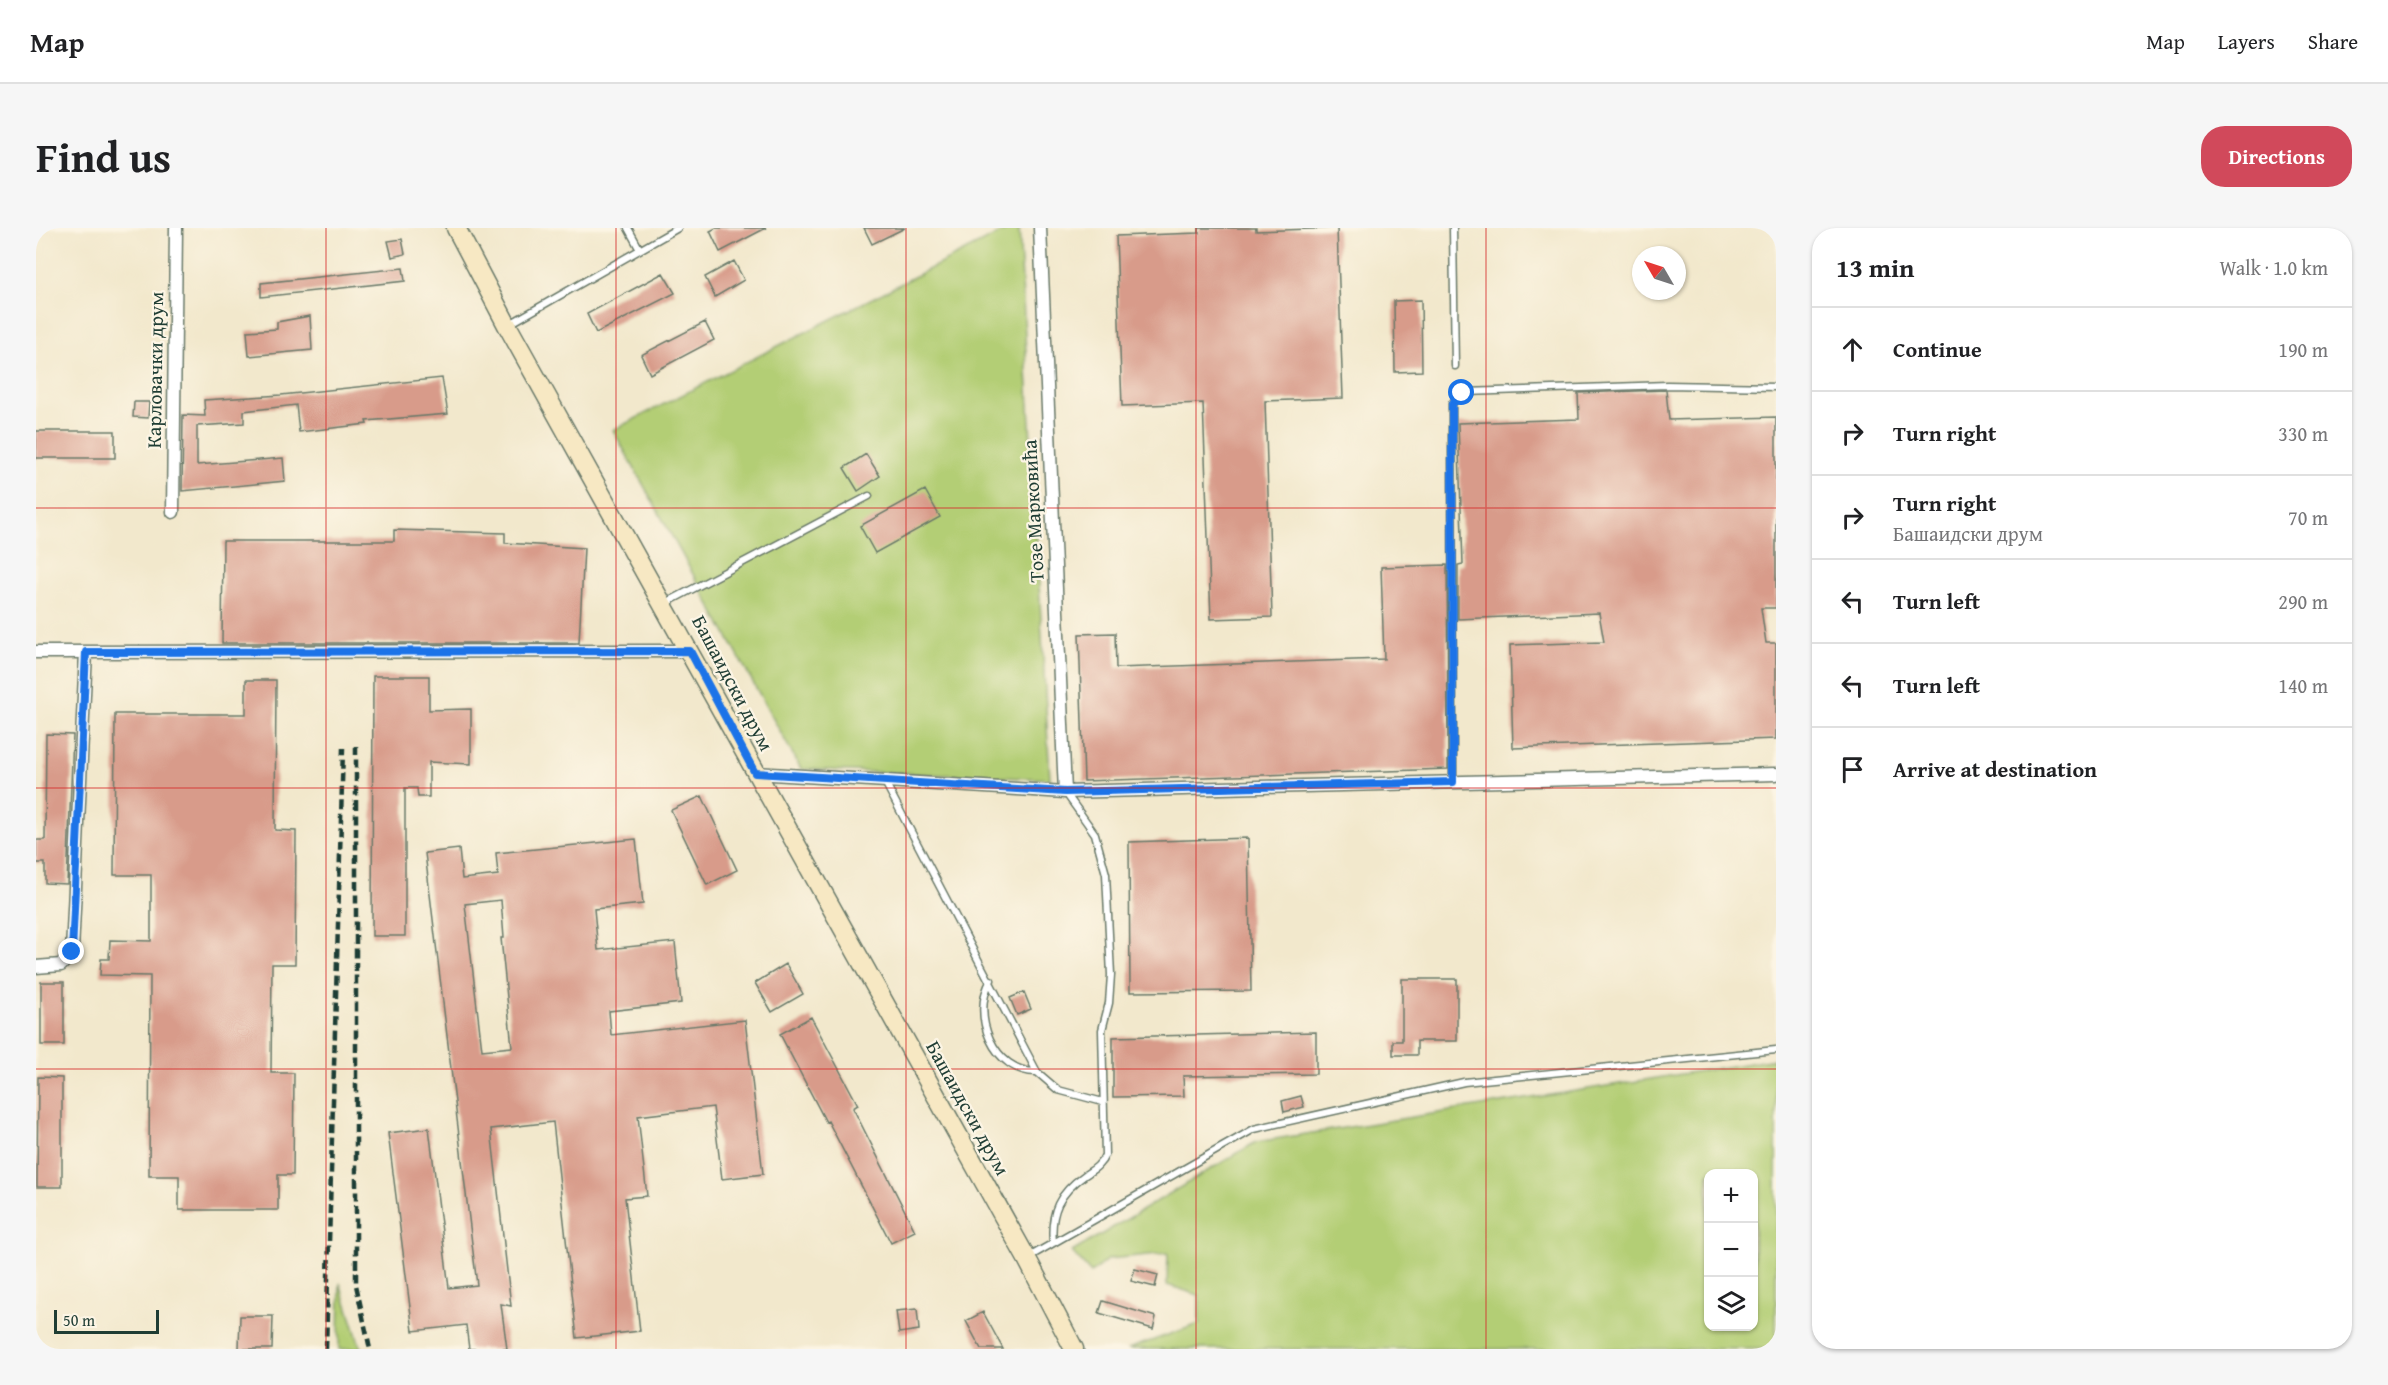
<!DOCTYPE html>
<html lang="en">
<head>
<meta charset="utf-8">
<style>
	:root { --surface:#fff; --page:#f6f6f6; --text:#202124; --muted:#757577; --line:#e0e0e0; --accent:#d1495b }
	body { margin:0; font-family:"Gentium Book Plus",serif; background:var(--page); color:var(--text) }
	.controls { position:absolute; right:18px; bottom:18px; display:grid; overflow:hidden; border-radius:12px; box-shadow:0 2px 4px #0004 }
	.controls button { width:54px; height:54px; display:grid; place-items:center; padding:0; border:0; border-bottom:2px solid var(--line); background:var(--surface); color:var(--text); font:30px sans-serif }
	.compass { position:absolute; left:1596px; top:18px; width:54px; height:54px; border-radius:50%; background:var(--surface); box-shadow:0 2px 4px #0004; rotate:309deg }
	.scale { position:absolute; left:18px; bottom:15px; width:105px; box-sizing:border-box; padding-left:6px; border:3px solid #1f3d34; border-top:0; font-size:16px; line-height:21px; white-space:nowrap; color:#1f3d34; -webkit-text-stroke:4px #fcf5e5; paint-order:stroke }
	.stop { position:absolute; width:18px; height:18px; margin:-14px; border:4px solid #1a73e8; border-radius:50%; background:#fff }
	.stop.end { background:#1a73e8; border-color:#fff; box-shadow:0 2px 6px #0008 }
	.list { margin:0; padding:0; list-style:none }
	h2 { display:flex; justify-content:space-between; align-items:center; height:78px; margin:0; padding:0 24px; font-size:26px }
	h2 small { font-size:20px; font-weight:400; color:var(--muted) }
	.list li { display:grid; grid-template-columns:39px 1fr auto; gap:18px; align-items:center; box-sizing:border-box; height:84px; padding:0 24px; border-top:2px solid var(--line) }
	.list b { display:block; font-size:22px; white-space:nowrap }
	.list p { margin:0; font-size:20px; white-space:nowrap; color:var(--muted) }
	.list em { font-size:20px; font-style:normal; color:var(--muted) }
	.icon { flex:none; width:33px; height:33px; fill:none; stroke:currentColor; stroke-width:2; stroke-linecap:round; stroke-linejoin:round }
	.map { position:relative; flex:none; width:1740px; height:1121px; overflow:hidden; border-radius:24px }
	header { display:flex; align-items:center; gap:36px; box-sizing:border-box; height:84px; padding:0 30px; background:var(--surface); border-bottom:2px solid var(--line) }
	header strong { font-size:28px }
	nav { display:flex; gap:33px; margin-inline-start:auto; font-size:21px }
	.intro { display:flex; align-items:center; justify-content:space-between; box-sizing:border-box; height:144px; padding:0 36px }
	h1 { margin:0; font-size:42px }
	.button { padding:15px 27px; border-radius:24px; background:var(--accent); color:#fff; font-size:21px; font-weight:700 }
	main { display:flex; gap:36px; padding:0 36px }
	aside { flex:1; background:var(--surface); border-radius:24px; box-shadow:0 2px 4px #0004 }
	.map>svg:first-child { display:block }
	.green { fill:#b3ce74; stroke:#698654; stroke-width:1.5; fill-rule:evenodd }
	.building { fill:#d89b8a; fill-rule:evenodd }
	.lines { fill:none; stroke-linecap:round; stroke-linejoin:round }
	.lane-casing { stroke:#697969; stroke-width:9 }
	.street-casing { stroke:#697969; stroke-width:15 }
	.secondary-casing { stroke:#697969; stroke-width:21 }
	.lane { stroke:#fff; stroke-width:6 }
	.street { stroke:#fff; stroke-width:12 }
	.secondary { stroke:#f7e8c3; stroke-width:18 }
	.rail { stroke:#1f3d34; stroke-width:4.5; stroke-dasharray:9 4.5; stroke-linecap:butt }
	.route { stroke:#1a73e8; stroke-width:8 }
	.grid { fill:none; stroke:#d62828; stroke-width:1.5; stroke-opacity:0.55 }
	.labels { text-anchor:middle; stroke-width:4.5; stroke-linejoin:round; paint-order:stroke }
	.street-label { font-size:20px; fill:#1f3d34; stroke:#fcf5e5 }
</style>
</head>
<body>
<header>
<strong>Map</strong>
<nav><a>Map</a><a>Layers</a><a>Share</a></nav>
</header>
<div class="intro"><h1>Find us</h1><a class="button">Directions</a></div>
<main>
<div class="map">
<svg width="1740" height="1121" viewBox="0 0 1740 1121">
	<rect width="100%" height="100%" fill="#fcf5e5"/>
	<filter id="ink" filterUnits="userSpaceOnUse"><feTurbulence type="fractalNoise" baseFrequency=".0167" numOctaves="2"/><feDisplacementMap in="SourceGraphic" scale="12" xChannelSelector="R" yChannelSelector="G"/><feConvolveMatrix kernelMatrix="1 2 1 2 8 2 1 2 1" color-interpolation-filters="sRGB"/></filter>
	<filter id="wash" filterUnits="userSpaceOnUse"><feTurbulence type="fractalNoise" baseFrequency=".008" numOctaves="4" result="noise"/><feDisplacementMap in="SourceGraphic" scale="24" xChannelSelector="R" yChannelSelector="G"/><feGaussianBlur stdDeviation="1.35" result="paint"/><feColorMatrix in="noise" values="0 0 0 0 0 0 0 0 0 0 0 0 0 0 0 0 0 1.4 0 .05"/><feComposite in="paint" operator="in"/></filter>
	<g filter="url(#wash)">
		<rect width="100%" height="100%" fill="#f2e8cc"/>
		<path class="green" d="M974 0H983L1014 551 765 541 577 202Z
			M1740 831V1121H1092L1163 1096V1067L1131 1057 1132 1025 1072 1031 1055 1045 1036 1024 1220 914ZM1672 946H1718V1098H1672Z
			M304 1055 325 1121H303Z"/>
		<g id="blocks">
			<path class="building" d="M680 0H730L684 24 674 3Z
				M828 0H869L836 16Z
				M1163 0H1220V3L1301 0 1307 170 1229 173 1236 389 1175 391 1167 175 1086 178 1080 8 1163 5Z
				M366 11 369 26 356 29 352 13Z
				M698 33 708 52 679 69 669 49Z
				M367 40 369 53 225 69V55Z
				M627 45 639 65 560 105 551 86Z
				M1385 72 1386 143 1359 144 1358 73Z
				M274 88 276 122 213 128 211 103 241 101V94Z
				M669 94 678 112 614 146 605 127Z
				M406 150 412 186 330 193 331 196 263 204 260 177 208 183V195L161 198V237L247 230 249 253 146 263 147 187 169 188 168 172 245 167Z
				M1630 162 1633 192 1740 189V380H1725L1730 415H1740V511L1477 520 1474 417 1568 414 1563 385 1422 391V337L1427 336 1422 195 1543 191 1542 165Z
				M98 174H113L112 190 97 189Z
				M0 203H79V230H0Z
				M830 226 844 248 822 263 808 240Z
				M889 262 904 289 839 325 824 298Z
				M358 302 469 305V315L548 320 543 415H186L187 313H358Z
				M1411 337 1412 541 1048 553 1043 406 1079 405 1080 440 1348 431 1345 339Z
				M337 448H393V482L435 481V536L393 534V569H382L381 560H369V708H336Z
				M210 452H240L239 602 260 603 259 736H236L235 845H258L257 947H242V982H143V948H113L114 748 64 747 65 731H73L74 712 115 713V647H78L79 486H210Z
				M10 506 37 507 31 656 9 655V635H0V612H9Z
				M666 568 701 642 671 657 635 582Z
				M1212 610 1215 763 1094 764 1093 614Z
				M600 611 607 676 558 681 562 722 639 714 645 775 573 783 575 807 709 792 727 946 686 951 677 879 602 888 611 968 589 970 604 1103 541 1110 517 894 455 901 475 1078 465 1076 471 1121H433L430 1097 377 1103 352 905 393 900 413 1060 441 1057 389 625 423 621 426 651 462 647 460 625ZM465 672 468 710H465L476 819 446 822 429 676Z
				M750 736 767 766 736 784 719 755Z
				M1366 751H1421V813H1381V827H1357V813H1366Z
				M5 754H28V817H5Z
				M988 764 995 781 981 787 974 770Z
				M775 789 822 877 817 880 879 1003 855 1015 792 893 790 894 744 806Z
				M1280 804V846L1147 848 1148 868 1077 869V809Z
				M2 849 26 850V959H1Z
				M1265 868 1268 879 1248 884 1246 873Z
				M1099 1041 1122 1047 1119 1059 1095 1053Z
				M1067 1073 1120 1089 1117 1101 1063 1085Z
				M881 1081 883 1102 863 1105 860 1083Z
				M947 1084 967 1121H945L930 1093Z
				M204 1088H237L236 1121H203Z"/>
		</g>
	</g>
	<g filter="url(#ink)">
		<use href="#blocks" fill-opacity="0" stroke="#697969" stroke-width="1.5"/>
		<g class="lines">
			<defs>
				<path id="lane" d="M592 0 603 20
					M1417 0 1419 138
					M472 97 642 0
					M628 376 833 268
					M849 554 1001 844 1022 862 1067 874
					M1417 554 1416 176 1422 167 1430 164 1631 157 1740 159
					M955 752C934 787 958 845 1001 844
					M1017 1015C1014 984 1023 965 1049 947 1058 941 1065 937 1069 927L1066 802 1073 775 1075 747 1070 646 1059 606 1029 564
					M991 1030 1218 901 1428 854 1740 822"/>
				<path id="street" d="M1004 0 1029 564
					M137 284 140 0
					M0 424 654 423
					M719 545 1029 564 1740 546
					M0 739 25 737 36 724 50 424"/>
				<path id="secondary" d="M420 0 471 97 991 1031 1038 1121"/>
			</defs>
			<use href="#lane" class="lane-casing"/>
			<use href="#street" class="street-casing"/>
			<use href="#secondary" class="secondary-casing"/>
			<use href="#lane" class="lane"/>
			<use href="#street" class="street"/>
			<use href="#secondary" class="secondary"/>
			<path class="rail" d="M320 518V1057L334 1121
				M290 1121 307 520"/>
		</g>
	</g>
	<g class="lines" filter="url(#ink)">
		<path class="route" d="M36 724 50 424 654 423 719 545 1029 564 1417 554 1416 176 1426 165"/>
	</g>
	<path class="grid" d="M290 0V1121M580 0V1121M870 0V1121M1160 0V1121M1450 0V1121M0 280H1740M0 560H1740M0 841H1740"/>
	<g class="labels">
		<g class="street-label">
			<text transform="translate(119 142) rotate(-89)" y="7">Карловачки друм</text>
			<text transform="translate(997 283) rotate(-93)" y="7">Тозе Марковића</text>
			<text transform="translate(697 455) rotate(62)" y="7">Башаидски друм</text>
			<text transform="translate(932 880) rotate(61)" y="7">Башаидски друм</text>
		</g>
	</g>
</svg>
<div class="controls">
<button>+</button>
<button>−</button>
<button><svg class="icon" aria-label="layers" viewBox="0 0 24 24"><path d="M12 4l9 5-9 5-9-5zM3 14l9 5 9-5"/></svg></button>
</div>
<svg class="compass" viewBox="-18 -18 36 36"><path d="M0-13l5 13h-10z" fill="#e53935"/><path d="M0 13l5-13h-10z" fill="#757577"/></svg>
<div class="scale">50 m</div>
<div class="stop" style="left:1426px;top:165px"></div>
<div class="stop end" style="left:36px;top:724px"></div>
</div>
<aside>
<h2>13 min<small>Walk · 1.0 km</small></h2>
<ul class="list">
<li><svg class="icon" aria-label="ahead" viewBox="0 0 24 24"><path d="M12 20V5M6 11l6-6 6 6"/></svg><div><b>Continue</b></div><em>190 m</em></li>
<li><svg class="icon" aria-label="right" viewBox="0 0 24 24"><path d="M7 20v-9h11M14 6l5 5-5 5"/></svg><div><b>Turn right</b></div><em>330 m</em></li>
<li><svg class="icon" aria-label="right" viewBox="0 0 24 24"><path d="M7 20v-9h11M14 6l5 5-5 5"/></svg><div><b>Turn right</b><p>Башаидски друм</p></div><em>70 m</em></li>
<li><svg class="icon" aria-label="left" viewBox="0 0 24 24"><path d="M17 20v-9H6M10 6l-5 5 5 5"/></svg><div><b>Turn left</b></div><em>290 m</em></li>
<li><svg class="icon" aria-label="left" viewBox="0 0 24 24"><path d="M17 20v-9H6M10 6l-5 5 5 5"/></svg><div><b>Turn left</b></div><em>140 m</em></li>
<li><svg class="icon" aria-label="arrive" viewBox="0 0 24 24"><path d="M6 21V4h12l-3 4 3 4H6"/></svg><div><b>Arrive at destination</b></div></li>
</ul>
</aside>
</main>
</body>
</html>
